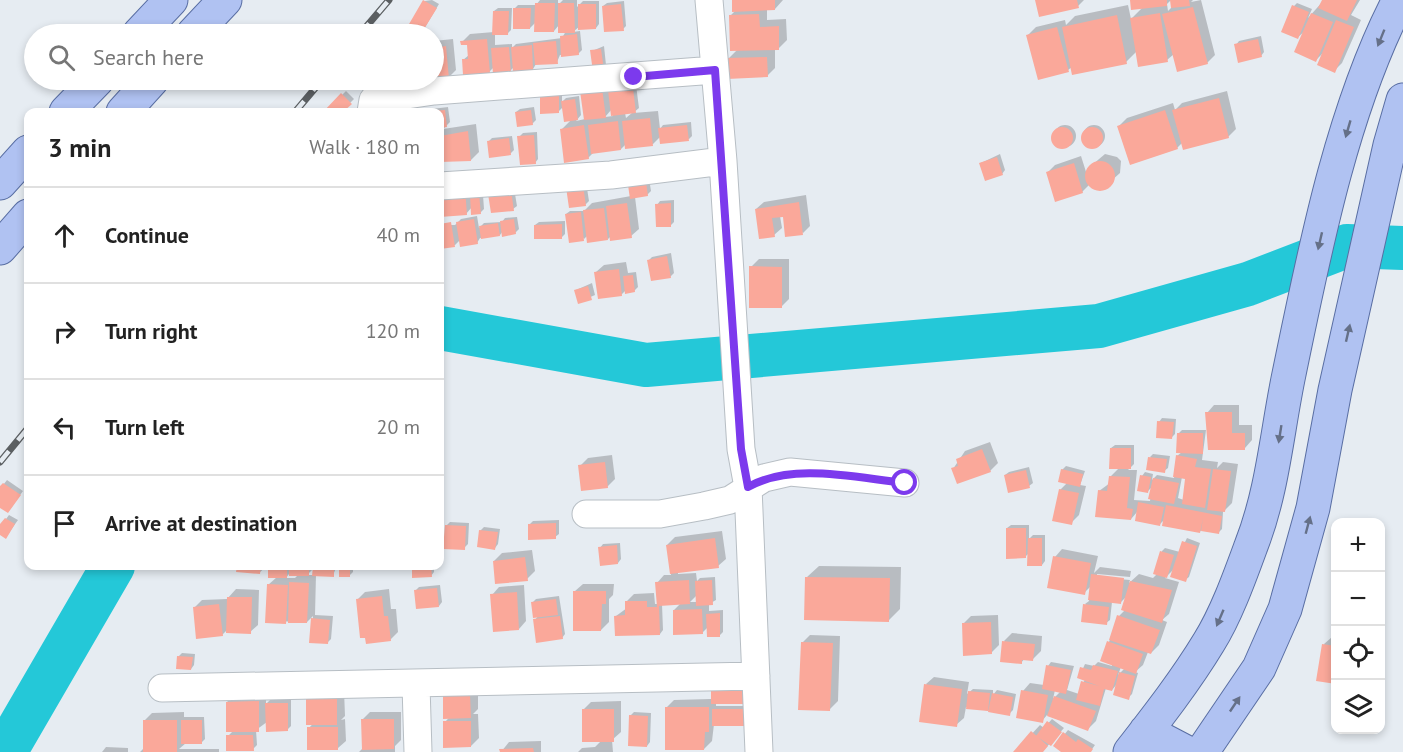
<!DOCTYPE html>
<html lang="en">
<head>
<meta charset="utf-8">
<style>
	:root { --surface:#fff; --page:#f2f2f2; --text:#222; --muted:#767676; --line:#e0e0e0 }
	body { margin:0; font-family:"PT Sans",sans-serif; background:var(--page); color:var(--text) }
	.controls { position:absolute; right:18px; bottom:18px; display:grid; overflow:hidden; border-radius:12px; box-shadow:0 3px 9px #0003 }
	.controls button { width:54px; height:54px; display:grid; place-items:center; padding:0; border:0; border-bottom:2px solid var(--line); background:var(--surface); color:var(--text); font:30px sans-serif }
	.stop { position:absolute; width:18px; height:18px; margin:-14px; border:4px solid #7c3aed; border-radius:50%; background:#fff }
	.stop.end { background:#7c3aed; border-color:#fff; box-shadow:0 2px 6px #0008 }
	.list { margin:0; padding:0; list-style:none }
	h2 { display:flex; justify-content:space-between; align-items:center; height:78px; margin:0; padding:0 24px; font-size:26px }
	h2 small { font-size:20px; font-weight:400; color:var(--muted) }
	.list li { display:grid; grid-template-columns:39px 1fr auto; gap:18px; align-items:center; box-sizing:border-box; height:96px; padding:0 24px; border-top:2px solid var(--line) }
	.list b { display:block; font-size:22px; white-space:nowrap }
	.list em { font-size:20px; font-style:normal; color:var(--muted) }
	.icon { flex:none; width:33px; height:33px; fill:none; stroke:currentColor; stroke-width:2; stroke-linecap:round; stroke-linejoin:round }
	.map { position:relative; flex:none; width:1403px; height:752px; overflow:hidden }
	.search { position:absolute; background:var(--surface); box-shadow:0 3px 9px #0003; left:24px; top:24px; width:420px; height:66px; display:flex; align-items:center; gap:15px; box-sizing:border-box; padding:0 21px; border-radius:33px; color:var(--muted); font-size:22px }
	.panel { position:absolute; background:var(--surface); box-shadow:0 3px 9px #0003; left:24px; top:108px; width:420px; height:462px; border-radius:12px }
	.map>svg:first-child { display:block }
	.shadow { fill:#0003; fill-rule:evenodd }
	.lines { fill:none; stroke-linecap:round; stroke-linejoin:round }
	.river { stroke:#24c8d8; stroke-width:44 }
	.building { fill:#faa89a }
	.minor-casing { stroke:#b7bec4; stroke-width:29 }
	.major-casing { stroke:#596ea3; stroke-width:35 }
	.minor { stroke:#fff; stroke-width:27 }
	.major { stroke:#b0c2f2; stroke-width:33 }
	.rail-casing { stroke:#5b5f62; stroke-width:7 }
	.rail { stroke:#e6ecf2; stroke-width:4.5; stroke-dasharray:14; stroke-linecap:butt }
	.oneway { fill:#657088 }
	.route { stroke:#7c3aed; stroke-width:8 }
</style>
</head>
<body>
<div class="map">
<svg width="1403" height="752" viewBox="0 0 1403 752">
	<rect width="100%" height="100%" fill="#e6ecf2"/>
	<path class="shadow" d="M432 0 439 4 421 34H413L407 30 425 1Z
		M540 0H558V5L563 0H577V7L583 1H599V24L596 28 580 26 573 32 580 31 582 50 578 54 560 55 557 62 536 64 533 69 514 67 510 71 494 67 489 72 463 60 469 55 468 43 462 42 470 34 494 32V11L498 8H512L511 30 507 34H495V45L512 44V48L516 44 562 38 566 31 559 25 554 31 536 22 530 28 515 8 518 5H536Z
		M733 0H783L775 9H767V20L786 19 787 40 779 48H775V68L767 76 728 59 737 50 731 15 736 10Z
		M1036 0H1084L1078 6Z
		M1131 0H1193L1191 2 1201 0 1215 55 1207 63 1174 54 1167 60 1137 51 1126 62 1072 67 1068 70 1028 35 1036 27 1065 20 1066 25 1075 16 1128 5 1131 19 1142 8ZM1171 0 1172 7 1168 11 1167 4Z
		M1324 0H1360L1351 15 1361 20 1342 63 1334 71 1323 53 1316 60 1306 30 1297 38 1294 6 1297 3 1312 9 1308 18Z
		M624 1 626 26 623 29 603 6 607 3Z
		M1261 36 1264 52 1261 56 1236 45 1239 41Z
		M453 39 456 70 448 78 434 79V41Z
		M604 46 606 65 603 69 592 51Z
		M636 85 639 108 633 113 658 111 660 129 663 125 691 122 692 136 689 139 661 136 653 144H626L621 149 594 152 588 158 561 130 571 120 563 107 559 111 542 112 562 90V102L566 98 579 96 581 115 576 121 585 119 582 92ZM612 109 613 116 605 117ZM633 112 626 118 625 113Z
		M346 91 354 99 341 112H325Z
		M1227 91 1236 129 1228 137 1182 143 1177 148 1119 126 1127 118 1173 103 1175 110 1182 103Z
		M448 107 450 122 443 129 476 124 479 152 471 160 440 161V130L443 126 440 127V112H428L432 109Z
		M534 107 536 120 532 124 516 112 520 109Z
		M424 108 425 112H403L407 109Z
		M1054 136a11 11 0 1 1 22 0a11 11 0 1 1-22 0Z
		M1083 136a11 11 0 1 1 22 0a11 11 0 1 1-22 0Z
		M537 132 538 159 535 163 519 137 523 133Z
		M512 136 514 150 510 154 489 141 492 138Z
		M1000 154 1005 170 1002 174 981 163Z
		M1105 154 1117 157 1121 161 1120 173 1102 189 1090 184 1082 192 1048 172 1055 165 1081 156 1087 175 1092 165Z
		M648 172 651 191 647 195 635 197 639 229 631 236H611L608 239 588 235 584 239 566 214 570 211H584L592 203 631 196Z
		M586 182 589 201 585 205 570 207Z
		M440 184 483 195 484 209 480 213 472 207 466 214 440 215Z
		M514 188 517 206 513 209 492 212Z
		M806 195 810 226 803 233 784 215 780 216 782 228 774 235 756 209 764 202Z
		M674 200V222L671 225 657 205 660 201Z
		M477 216 479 228 484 223 502 222 505 218 517 217 519 229 515 233 503 231 500 235 480 238 477 243 460 240 455 245 440 248V225H455L461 219Z
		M565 221V234L561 238 535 225 539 222Z
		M671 253 674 273 670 277 649 260 652 257Z
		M759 259H789V299L781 307 751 267Z
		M626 262 628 273 636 272 638 287 634 291 626 290 621 295 596 272 604 265Z
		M592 283 595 295 579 302 576 290Z
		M1214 405H1239V425H1252V440L1245 448 1207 413Z
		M1162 418 1176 419 1175 434 1172 437 1159 422Z
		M1182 430H1206L1202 460 1218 462 1217 468 1223 462 1238 464 1232 503 1223 512 1222 529 1218 533 1202 530 1199 532 1165 519 1160 524 1138 511 1131 519 1099 491 1110 483V477L1120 467 1111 448 1115 445H1134V464L1128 470H1137L1134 500 1150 501 1152 487 1147 492 1142 476 1145 472 1153 474 1152 480 1157 475 1174 478 1177 456 1182 452 1178 434ZM1182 477H1187L1184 500 1178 498Z
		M990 442 998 463 990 471 953 469 965 451Z
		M1153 454 1170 456 1168 468 1164 471 1150 457Z
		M612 455 615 479 607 487 580 466 588 458Z
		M1066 466 1085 471 1080 485 1086 486 1079 515 1071 523 1060 490 1067 483 1062 470Z
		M1029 467 1033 483 1029 486 1005 475 1009 472Z
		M7 480 23 491 11 508 0 506V489Z
		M9 515 18 520 6 537 0 534V527Z
		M559 520V534L555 537 529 525 533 521Z
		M450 522 469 523 468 544 464 548 446 526Z
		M1011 525H1029V539L1033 535H1045V561L1042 565 1029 553 1025 557 1007 528Z
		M484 527 500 529 498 544 495 548 480 531Z
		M722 531 726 559 718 566 678 572V574L696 573 697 581 700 578 715 577 716 600 709 604V611L723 610V632L720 635 708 627 702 633 674 610 681 603 662 604 663 630 660 634 616 616 627 608 626 602 634 594 654 593 655 604H658L657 583 664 575H671L667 545 675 537ZM697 595 698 602H690Z
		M1187 538 1200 543 1189 577 1185 580 1174 569 1165 578 1179 582 1169 614 1162 620 1167 622 1159 645 1151 653 1148 652 1143 665 1135 672 1138 673 1132 694 1128 698 1117 684 1112 690 1106 688 1096 721 1088 729 1047 715 1042 721 1023 691 1030 683 1044 685 1048 666 1051 662 1074 666 1067 690 1079 694 1085 679 1079 677 1085 664 1094 666 1098 662 1112 666 1109 642 1119 616 1125 610 1126 597 1120 603 1112 602 1110 620 1106 623 1085 604 1089 601 1091 586 1084 593 1055 557 1062 549 1098 556 1094 573 1100 567 1131 571 1130 577 1097 574V577L1130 580 1129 583 1139 574 1153 578 1157 574 1162 551 1165 548 1180 552ZM1121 667 1125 668 1118 675ZM1055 690 1061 691 1053 699Z
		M620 543 621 559 618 563 600 548 603 544Z
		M532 550 535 571 527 579 494 561 502 553Z
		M239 566H267L259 573 238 571Z
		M270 566H337L333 575H316L315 615 333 616 331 639 327 643 311 642 313 616 307 622 267 621 268 585 277 577H269ZM314 568V575H307ZM289 574H299L295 578H286Z
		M341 566H353V572L349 576H340Z
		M413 566H434V572L431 576H413Z
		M819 566 901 567 900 609 888 621 807 577Z
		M583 584H614L613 595 609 599V622L601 630 575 591Z
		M440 585 442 602 439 606 415 591 419 587Z
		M524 585 526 621 519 629 492 595 499 587Z
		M236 589 259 590 258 625 250 632 228 629 222 635 194 608 202 600 227 599Z
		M389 589 391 609H396L398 632 390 640 357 600 365 592Z
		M559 596 565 634 562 638 535 620 538 616 532 603 536 599Z
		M998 615 999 645 991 653 963 624 971 616Z
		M1012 633 1042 636 1041 651 1033 659 1025 658 1021 663 1004 641Z
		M810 635 840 636 838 701 830 709 802 643Z
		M1332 637H1336V683L1324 644Z
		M182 653 195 654 194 665 191 669 178 657Z
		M934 677 969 682 967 694 973 689 993 690V695L997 690 1016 694 1013 710 1009 714 966 707 964 718 956 725 926 684Z
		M478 687V709L473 714H478L479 738 471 746 445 722Z
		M344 690 345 716 341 720 345 719 346 741 338 748 309 728Z
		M235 694H266V704L270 700H291V726L287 730 267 722 256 730 257 745 253 749 228 736 233 731 227 702Z
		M746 698 743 702H716V706H749L714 724 712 741 704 749 666 708 674 700Z
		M621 701V732L612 740 613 752H578L582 748 595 747 602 740 583 710 591 702Z
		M184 712V717H204L205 739 201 743H186L179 749H219V752H140L143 749 144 721 152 713Z
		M370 712H401V740L395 746V752H359L363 748 362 720Z
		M634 712 651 713 650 742 647 746 630 716Z
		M1052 719 1064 728 1042 752H1015L1040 725 1044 728Z
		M1068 730 1095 745 1090 752H1063L1055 746Z
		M541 741V752H501L509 742Z
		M106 747 128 748V752H102Z"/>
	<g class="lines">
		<path class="river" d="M440 328 646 365 1099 326 1248 284 1347 246 1403 248
			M5 752 113 566"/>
	</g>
	<path class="building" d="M423 0 437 8 421 34H410L405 31Z
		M732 0H775V10L732 12Z
		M1035 0H1077L1079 8 1039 17Z
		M1130 0H1167V6L1131 10Z
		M1170 0H1189L1190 6 1171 8Z
		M1322 0H1357L1347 21 1318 8Z
		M535 3H555L554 32H534Z
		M558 3H574L575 33H558Z
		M578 4H596V29L578 30Z
		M621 4 624 31 604 32 602 6Z
		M1292 5 1309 12 1298 39 1281 32Z
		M1193 7 1208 64 1177 72 1162 14Z
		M513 8H531L530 29H513Z
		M493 11H509L508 35H492Z
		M1160 13 1168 62 1138 67 1130 18Z
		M1311 13 1333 22 1316 62 1294 52Z
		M759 14 760 27 779 26V50L730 51 729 15Z
		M1117 15 1127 64 1072 75 1062 27Z
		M1336 20 1354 27 1335 73 1317 65Z
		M1057 27 1069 72 1038 80 1026 35Z
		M577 34 579 55 561 57 560 36Z
		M487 39 490 73 463 75 462 59H468L467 45H461L460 41Z
		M1258 39 1262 57 1238 63 1234 44Z
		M556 41 558 64 535 65 533 43Z
		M532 45 533 70 513 72 511 47Z
		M446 46 449 79 434 81V48Z
		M509 47 511 73 493 74 491 48Z
		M601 49 604 70 593 72 590 50Z
		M767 57 768 77 727 79V58Z
		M602 88 606 118 584 120 580 91Z
		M633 88 636 113 611 116 608 90Z
		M341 93 352 104 343 112H323Z
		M559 93V113L540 114V94Z
		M1219 98 1229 138 1183 150 1172 110Z
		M575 99 578 120 564 122 561 101Z
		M445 110 447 127 440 128V112L433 111Z
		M531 110 533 125 517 127 515 112Z
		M1165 110 1178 149 1130 165 1117 126Z
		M650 118 653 146 625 149 622 121Z
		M618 121 621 150 591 154 588 125Z
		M584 125 589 159 564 163 560 129Z
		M687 125 689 141 660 144 658 128Z
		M1051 138a11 11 0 1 1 22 0a11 11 0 1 1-22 0Z
		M1081 138a11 11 0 1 1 22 0a11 11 0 1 1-22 0Z
		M468 131 471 161 440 162V136Z
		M534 135 536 164 520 165 517 136Z
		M509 138 511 155 489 158 487 141Z
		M997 157 1003 175 985 181 979 163Z
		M1085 176a15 15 0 1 1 30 0a15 15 0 1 1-30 0Z
		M1074 163 1083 193 1055 202 1046 172Z
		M645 175 648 196 630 199 627 178Z
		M583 185 586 206 569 208 566 187Z
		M465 188 467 215 440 217V189Z
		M511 190 514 211 491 213 488 194Z
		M479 194 481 214 471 215 470 195Z
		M799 202 803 235 785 237 783 217 772 218 775 237 759 239 755 209Z
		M627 203 632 238 610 241 606 206Z
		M671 203V227H656L655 204Z
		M604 208 608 240 587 243 583 210Z
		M581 212 584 241 569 243 565 214Z
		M474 219 478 244 460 247 456 222Z
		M514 219 516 234 502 237 500 221Z
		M451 222 455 247 440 249V224Z
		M498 223 500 236 481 239 479 226Z
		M562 224V239H534V225Z
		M667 256 671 278 651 281 647 260Z
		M749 266 782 267V308H749Z
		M619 269 622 296 598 299 594 272Z
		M633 275 635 292 625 294 623 276Z
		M588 286 592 300 578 304 574 290Z
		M1205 412H1232V433H1245V450H1208Z
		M1157 421 1174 422 1172 439 1156 438Z
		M1177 433H1203V454L1176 453Z
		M1110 448H1131V469H1109Z
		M982 449 991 472 957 484 951 468 958 466 956 459Z
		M1176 455 1197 459 1195 467 1211 469 1205 508 1182 504 1185 479 1173 477Z
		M1148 457 1167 459 1165 473 1146 470Z
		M605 462 608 488 581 491 578 465Z
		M1061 469 1083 474 1080 487 1058 482Z
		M1213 469 1231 471 1225 512 1207 510Z
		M1026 470 1030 488 1008 493 1004 475Z
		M1140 475 1151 477 1148 493 1137 491Z
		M1109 476 1130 477 1127 508 1133 509 1131 520 1095 517 1098 490 1107 491Z
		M1153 478 1179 483 1174 504 1148 499Z
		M3 483 21 495 8 513 0 508V486Z
		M1059 489 1079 493 1072 525 1052 521Z
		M1138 502 1164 507 1160 526 1135 521Z
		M1166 505 1222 516 1219 534 1201 531 1203 518 1200 533 1162 526Z
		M5 518 15 524 6 539 0 535V524Z
		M556 523V539L528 540V524Z
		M445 525 466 526 465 550 443 549Z
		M1006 528H1026V558L1006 559Z
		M479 530 498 532 495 550 477 547Z
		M715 538 719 568 670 574 666 545Z
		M1028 538H1042V566H1027Z
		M1182 541 1197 546 1186 582 1170 577Z
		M617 545 618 564 600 566 598 547Z
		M1160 551 1174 555 1167 578 1153 574Z
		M1053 556 1091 563 1085 595 1047 588Z
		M525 557 528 581 495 584 493 561Z
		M237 566H261L260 574 236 572Z
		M268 566H287V578H268Z
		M289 566H309V576H289Z
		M313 566H334V577L312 576Z
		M339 566H350V577H339Z
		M412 566H431L432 577 412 578Z
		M1091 574 1124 578 1121 604 1088 600Z
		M805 577 890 578 889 622 804 620Z
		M689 580 690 604 659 606 660 635 615 636 614 616 625 615V601H647V607H657L655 582Z
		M712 580 713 605 696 606 695 581Z
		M1130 581 1172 590 1162 623 1121 610Z
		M289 582 309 583 307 623H288Z
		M267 584 288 585 286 624 265 623Z
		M437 588 439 607 416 609 414 590Z
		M573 591H606V604H602L601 631H573Z
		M517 592 519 630 493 632 490 594Z
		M382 596 384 616H388L391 641 366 644 365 638H360L356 599Z
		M227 597H252L251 634 226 633Z
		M556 599 558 615 533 618 531 602Z
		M219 604 223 636 196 639 193 607Z
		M1083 604 1109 607 1107 625 1081 622Z
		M702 609 703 634 673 635V610Z
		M720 613V637H707L706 614Z
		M1117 615 1160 630 1151 654 1109 640Z
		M560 616 563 639 536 643 533 619Z
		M311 618 330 620 328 644 309 643Z
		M991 622 992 654 963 656 962 623Z
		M1002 641 1035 644 1033 661 1022 660V664L1000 662Z
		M1107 641 1143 654 1136 674 1100 661Z
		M801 642 833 643 830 711 798 710Z
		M1322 644 1336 646V684L1316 681Z
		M177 656 193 657 191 670 176 669Z
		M1046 665 1071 670 1066 694 1042 689Z
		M1093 665 1118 671 1112 691 1104 689 1100 706 1076 700 1081 681 1099 686 1077 678 1080 667 1091 670Z
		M1119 672 1135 676 1129 700 1113 695Z
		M924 684 962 689 957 727 919 722Z
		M711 686H744L743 704H711Z
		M1021 690 1048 695 1043 723 1016 718Z
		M968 691 990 693 988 711 966 709Z
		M992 693 1013 697 1010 716 988 712Z
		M470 694 471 718 443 719V695Z
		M1054 696 1096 711 1088 731 1047 716Z
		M337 697V725H306V698Z
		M259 701V732H226V702Z
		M265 703H288V731L266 732Z
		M665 707H709V732H705L704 750H665Z
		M582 709H614V742H582Z
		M712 709H746V726H712Z
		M629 715 648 716 647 747 628 746Z
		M361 719H394V749L362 750Z
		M143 720H177V752H143Z
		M181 720H202V744H181Z
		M443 721H471V747L443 748Z
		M1047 721 1062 732 1051 746 1036 736Z
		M307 727H338V750H307Z
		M1031 731 1048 746 1043 752H1013Z
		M1063 732 1076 742 1078 739 1093 749 1091 752H1061L1053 746Z
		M226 735H253L254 751H226Z
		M533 748 534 752H500L499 749Z"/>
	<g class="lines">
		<defs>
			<path id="minor" d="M709 0 723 161 741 449 748 487 759 752
				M371 112 373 100 434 91 715 70
				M440 186 611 175 723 161
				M586 514H660L704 506 730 500 764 478 790 472 905 483
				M416 685 418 752
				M162 688 756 676"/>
			<path id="major" d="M139 34 171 0
				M193 34 225 0
				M66 112 97 80
				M123 112 152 80
				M0 183 28 152
				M0 248 28 216
				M1146 731 1186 752
				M1130 752C1158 716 1186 680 1209 642 1226 615 1240 576 1251 546 1273 490 1277 431 1289 374 1314 253 1342 109 1399 0
				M1202 752 1259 668 1285 609 1313 508 1335 390 1390 145 1403 100"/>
		</defs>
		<use href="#minor" class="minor-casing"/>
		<use href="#major" class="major-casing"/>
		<use href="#minor" class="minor"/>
		<use href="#major" class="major"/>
		<defs>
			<path id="rail" d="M360 34 389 0
				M295 112 322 80
				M0 462 28 428"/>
		</defs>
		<use href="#rail" class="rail-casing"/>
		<use href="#rail" class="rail"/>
	</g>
	<defs><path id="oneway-solid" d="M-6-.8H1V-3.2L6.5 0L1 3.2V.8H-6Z" transform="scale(1.5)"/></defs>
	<g class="oneway">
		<use href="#oneway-solid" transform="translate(1381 38) rotate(112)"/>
		<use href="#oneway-solid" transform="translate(1348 129) rotate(106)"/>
		<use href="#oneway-solid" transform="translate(1320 241) rotate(103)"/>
		<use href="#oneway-solid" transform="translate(1348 333) rotate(-77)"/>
		<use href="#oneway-solid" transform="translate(1280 434) rotate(99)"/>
		<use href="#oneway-solid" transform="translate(1308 525) rotate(-75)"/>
		<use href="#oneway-solid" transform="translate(1220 618) rotate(113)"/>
		<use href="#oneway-solid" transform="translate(1235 704) rotate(-56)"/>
	</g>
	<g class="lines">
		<path class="route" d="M634 77 715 70 741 449 748 487C793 462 856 478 905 483"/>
	</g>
</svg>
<div class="controls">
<button>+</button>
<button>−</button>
<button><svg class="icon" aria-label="locate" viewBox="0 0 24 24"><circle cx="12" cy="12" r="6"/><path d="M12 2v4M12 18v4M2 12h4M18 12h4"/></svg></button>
<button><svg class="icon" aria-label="layers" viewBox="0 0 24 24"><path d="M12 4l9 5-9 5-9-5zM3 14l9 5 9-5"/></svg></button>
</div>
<div class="stop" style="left:905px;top:483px"></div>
<div class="stop end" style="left:634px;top:77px"></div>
<div class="search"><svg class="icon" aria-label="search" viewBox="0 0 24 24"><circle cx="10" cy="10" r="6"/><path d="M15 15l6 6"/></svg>Search here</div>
<section class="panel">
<h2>3 min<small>Walk · 180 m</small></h2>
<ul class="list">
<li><svg class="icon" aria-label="ahead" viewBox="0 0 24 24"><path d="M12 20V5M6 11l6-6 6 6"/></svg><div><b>Continue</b></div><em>40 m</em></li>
<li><svg class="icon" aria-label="right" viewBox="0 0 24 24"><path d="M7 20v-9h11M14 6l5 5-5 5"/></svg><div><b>Turn right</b></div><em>120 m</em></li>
<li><svg class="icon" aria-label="left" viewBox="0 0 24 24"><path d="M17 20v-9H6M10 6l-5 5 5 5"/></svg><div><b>Turn left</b></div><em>20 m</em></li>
<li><svg class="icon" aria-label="arrive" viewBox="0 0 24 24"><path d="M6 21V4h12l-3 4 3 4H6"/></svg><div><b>Arrive at destination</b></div></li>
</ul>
</section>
</div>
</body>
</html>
